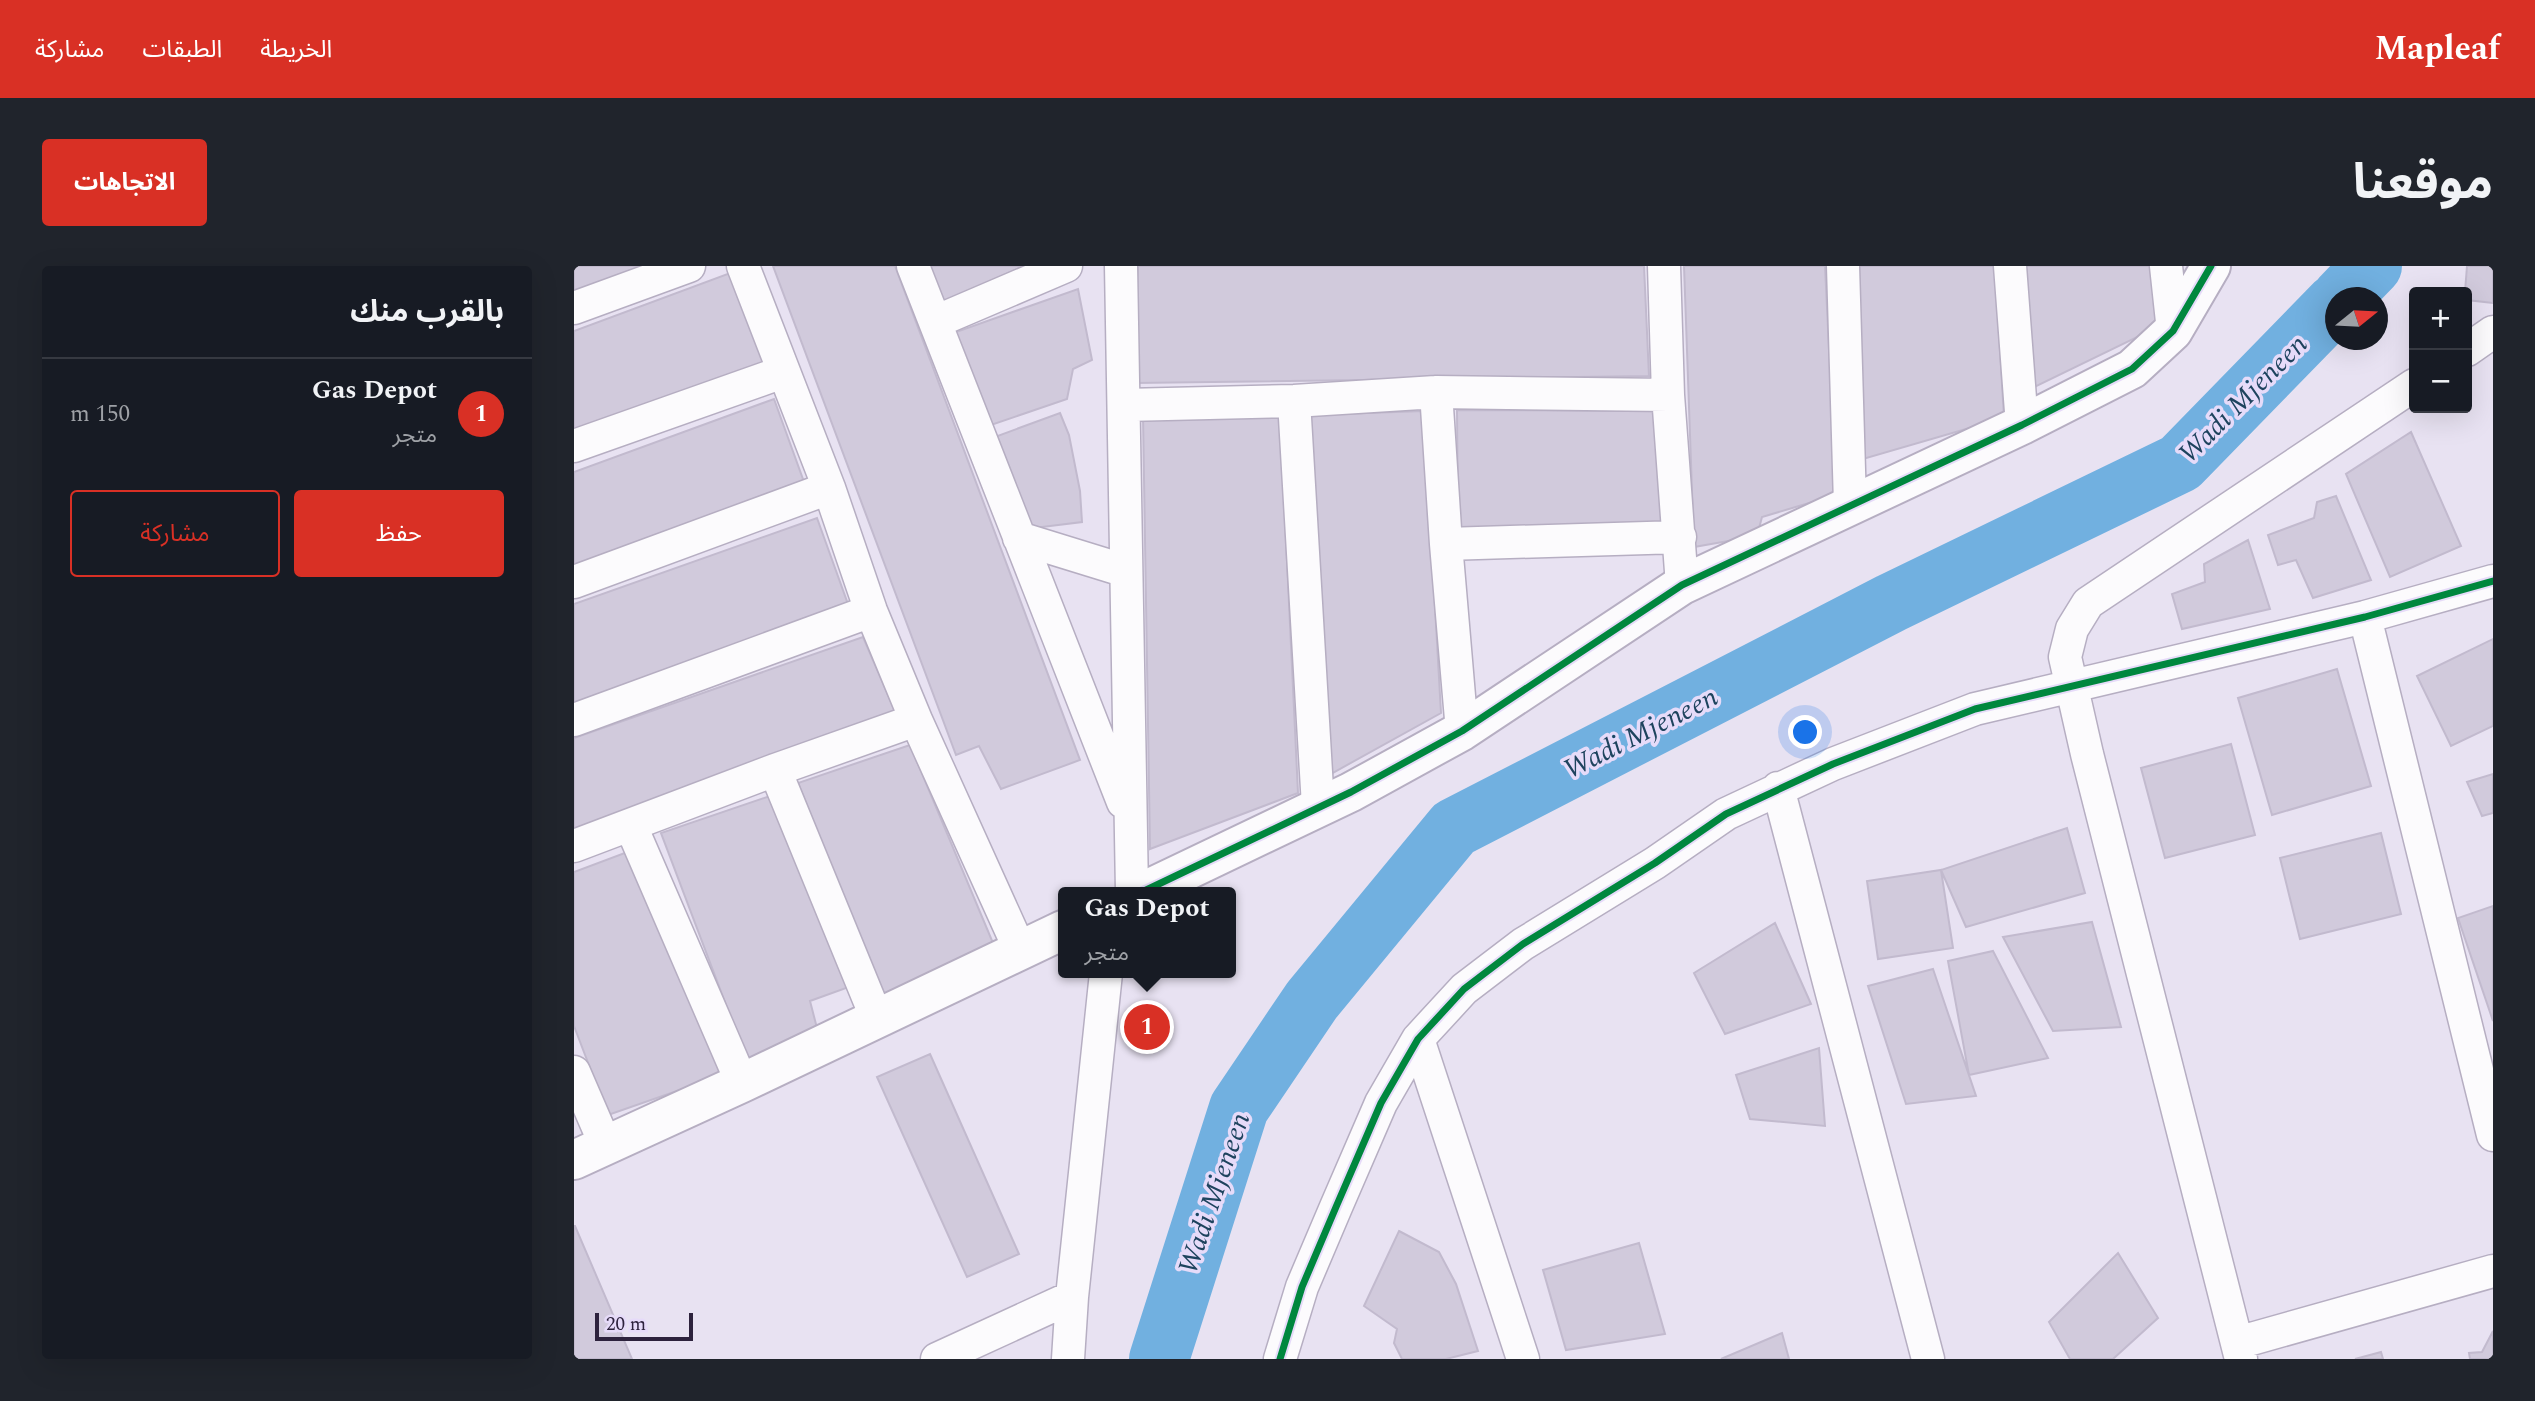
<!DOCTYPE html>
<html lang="ar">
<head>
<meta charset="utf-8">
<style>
	:root { --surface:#171b24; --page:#20242c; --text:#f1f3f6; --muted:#9ea1a6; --line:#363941; --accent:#d93025 }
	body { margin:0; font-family:Spectral,"Noto Sans Arabic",serif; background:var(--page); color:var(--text); direction:rtl }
	.controls { position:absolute; right:21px; top:21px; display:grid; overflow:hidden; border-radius:7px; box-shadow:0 7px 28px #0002 }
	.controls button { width:63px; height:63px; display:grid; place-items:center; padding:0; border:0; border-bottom:2px solid var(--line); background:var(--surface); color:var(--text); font:35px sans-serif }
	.compass { position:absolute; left:1751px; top:21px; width:63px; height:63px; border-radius:50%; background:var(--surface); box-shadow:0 7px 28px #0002; rotate:72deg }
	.scale { position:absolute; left:21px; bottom:18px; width:98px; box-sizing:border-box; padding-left:7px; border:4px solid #2d223d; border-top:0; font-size:19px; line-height:24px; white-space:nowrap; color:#2d223d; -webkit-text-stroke:5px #e6dbf9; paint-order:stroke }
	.you { position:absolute; left:1232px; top:467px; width:24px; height:24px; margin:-18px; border:5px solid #fff; border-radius:50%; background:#1a73e8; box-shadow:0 0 0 10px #1a73e833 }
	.badge { display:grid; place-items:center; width:46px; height:46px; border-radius:50%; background:var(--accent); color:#fff; font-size:23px; font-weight:700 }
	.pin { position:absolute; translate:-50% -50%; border:4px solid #fff; box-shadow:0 2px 7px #0006 }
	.popup { position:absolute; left:484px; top:621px; width:178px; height:91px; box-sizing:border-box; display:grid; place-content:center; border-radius:7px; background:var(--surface); filter:drop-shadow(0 2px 5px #0005); font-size:23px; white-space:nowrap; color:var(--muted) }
	.popup b { font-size:26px; color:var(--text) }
	.popup::after { content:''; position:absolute; left:50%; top:100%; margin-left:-14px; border:14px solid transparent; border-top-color:var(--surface) }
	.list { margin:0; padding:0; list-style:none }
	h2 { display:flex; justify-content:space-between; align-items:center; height:91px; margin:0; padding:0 28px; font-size:30px }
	h2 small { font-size:23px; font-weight:400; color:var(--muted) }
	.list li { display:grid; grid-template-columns:46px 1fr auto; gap:21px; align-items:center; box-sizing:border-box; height:112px; padding:0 28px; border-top:2px solid var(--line) }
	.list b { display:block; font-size:26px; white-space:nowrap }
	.list p { margin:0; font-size:23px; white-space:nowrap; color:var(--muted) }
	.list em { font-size:23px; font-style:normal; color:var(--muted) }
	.actions { display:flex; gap:14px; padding:21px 28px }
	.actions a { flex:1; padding:16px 0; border:2px solid var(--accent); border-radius:7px; text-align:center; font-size:24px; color:var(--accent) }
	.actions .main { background:var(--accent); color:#fff }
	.map { position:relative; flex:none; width:1919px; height:1093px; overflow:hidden; direction:ltr; border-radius:7px }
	header { display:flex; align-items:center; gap:42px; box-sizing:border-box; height:98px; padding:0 35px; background:var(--accent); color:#fff }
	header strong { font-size:33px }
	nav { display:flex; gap:38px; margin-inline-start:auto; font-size:24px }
	.intro { display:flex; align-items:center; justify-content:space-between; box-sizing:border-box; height:168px; padding:0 42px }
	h1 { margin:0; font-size:49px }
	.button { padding:18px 32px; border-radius:7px; background:var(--accent); color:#fff; font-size:24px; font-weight:700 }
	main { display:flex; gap:42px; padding:0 42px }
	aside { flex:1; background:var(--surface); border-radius:7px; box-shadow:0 7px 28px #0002 }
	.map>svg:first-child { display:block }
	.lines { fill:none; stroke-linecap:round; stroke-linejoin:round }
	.river { stroke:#71b0e0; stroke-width:60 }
	.building { fill:#d1cadc; stroke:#c2bace; stroke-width:2 }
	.minor-casing { stroke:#b6aec2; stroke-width:35 }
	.tertiary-casing { stroke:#b6aec2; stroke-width:42 }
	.minor { stroke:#fcfbfd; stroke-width:32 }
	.tertiary { stroke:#fcfbfd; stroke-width:38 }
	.cycleway-casing { stroke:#e6dbf9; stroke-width:11 }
	.cycleway { stroke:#00873e; stroke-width:7 }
	.labels { text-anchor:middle; stroke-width:7; stroke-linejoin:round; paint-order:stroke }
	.water-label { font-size:28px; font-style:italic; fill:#1e435e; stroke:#e6dbf9 }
</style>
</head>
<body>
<header>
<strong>Mapleaf</strong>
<nav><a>الخريطة</a><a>الطبقات</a><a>مشاركة</a></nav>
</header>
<div class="intro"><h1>موقعنا</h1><a class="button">الاتجاهات</a></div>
<main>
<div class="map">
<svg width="1919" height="1093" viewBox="0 0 1919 1093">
	<rect width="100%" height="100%" fill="#e8e2f2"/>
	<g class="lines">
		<path class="river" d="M1767 32 1798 0
			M585 1093 665 842 738 734 880 562 1317 337 1606 197 1762 37"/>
	</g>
	<path class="building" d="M0 0H82L0 30Z
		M199 0H321L506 494 427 523 405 480 382 489Z
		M354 0H450L367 37Z
		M564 0H1070L1075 110 561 117Z
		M1110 0H1251L1262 229 1188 251 1183 270 1120 281Z
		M1284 0H1421L1430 152 1289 193Z
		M1450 0H1578L1584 61 1456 123Z
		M1893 0H1919V37L1893 34V26H1891Z
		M159 6 191 99 0 168V65Z
		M504 23 518 94 499 103 493 133 414 160 382 66Z
		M200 133 230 216 0 301V206Z
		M883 144 1083 145 1093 261 884 263Z
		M850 145 867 447 755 509 736 149Z
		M486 147 495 169 506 225 508 256 452 263 418 172Z
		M706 148 724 527 576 583 569 150Z
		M1837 166 1887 280 1816 311 1772 208Z
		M1762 230 1797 314 1739 332 1722 294 1704 299 1694 269 1740 252 1743 236Z
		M243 252 275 341 0 441V338Z
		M1674 274 1696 343 1608 363 1598 328 1631 316 1630 298Z
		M289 371 321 445 0 566V472Z
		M1919 373V460L1877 480 1843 410Z
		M1763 403 1797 520 1698 549 1664 432Z
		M1657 478 1681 569 1591 592 1567 502Z
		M336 479 419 677 309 730 224 517Z
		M1919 508V547L1908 550 1893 516Z
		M199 529 275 721 236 735 244 766 174 797 87 567Z
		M1493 562 1511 627 1392 661 1367 604Z
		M1807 567 1827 648 1726 673 1706 592Z
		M56 585 149 809 34 849 0 760V606Z
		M1367 604 1379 682 1304 693 1293 615Z
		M1919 640V755L1884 652Z
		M1518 656 1547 761 1479 765 1429 671Z
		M1201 657 1237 738 1151 768 1120 707Z
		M1419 685 1474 792 1395 809 1374 695Z
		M1359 703 1402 830 1332 838 1294 720Z
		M584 742 591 775 563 781 556 748Z
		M1245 782 1251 860 1176 853 1162 809Z
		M356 788 445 988 393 1011 303 811Z
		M0 960H1L58 1093H2L0 1089Z
		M825 965 865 986 882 1018 904 1085 872 1093H828L820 1077 823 1063 790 1040Z
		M1065 977 1091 1068 992 1084 969 1004Z
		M1544 987 1584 1052 1539 1093H1496L1475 1056Z
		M1919 1065V1093H1896L1895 1087 1908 1086Z
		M1208 1067 1215 1093H1147Z
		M1807 1086 1809 1093H1781Z"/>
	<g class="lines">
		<defs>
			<path id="minor" d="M169 0 255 222 297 345 342 454 446 684
				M339 0 549 536
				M547 0 558 626
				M1090 0 1094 129 1108 319
				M1269 0 1276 238
				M1436 0 1448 159
				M1592 0 1599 65
				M0 42 115 0
				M361 56 492 0
				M1893 84 1919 66
				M862 126 872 278 888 465
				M720 135 744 540
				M551 139 720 135 862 126 1094 129
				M0 180 209 106
				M445 272 552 305
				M872 278 1106 271
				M0 316 255 222
				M1791 351 1919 869
				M0 454 297 345
				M201 504 303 753
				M1204 522 1354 1093
				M57 560 168 817
				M0 580 201 504 342 454
				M844 773 949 1093
				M0 806 32 880
				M1663 1077 1919 1005
				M363 1093 498 1031
				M494 1093 498 1031 532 707
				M706 1093 728 1021 762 941 807 837 844 773 890 723 949 678 1081 597 1152 548 1259 498 1401 443 1791 351 1919 315
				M1667 1093 1513 488 1491 391 1498 363 1514 337 1840 119"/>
			<path id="tertiary" d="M568 626 777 526 888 465 1108 319 1448 159 1558 103 1599 65 1637 0
				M0 894 168 817 489 664"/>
		</defs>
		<use href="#minor" class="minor-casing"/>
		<use href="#tertiary" class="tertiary-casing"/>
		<use href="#minor" class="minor"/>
		<use href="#tertiary" class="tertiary"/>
		<defs>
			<path id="cycleway" d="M568 626 777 526 888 465 1108 319 1448 159 1558 103 1599 65 1637 0
				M706 1093 728 1021 762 941 807 837 844 773 890 723 949 678 1081 597 1152 548 1259 498 1401 443 1791 351 1919 315"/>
		</defs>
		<use href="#cycleway" class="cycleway-casing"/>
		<use href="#cycleway" class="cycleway"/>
	</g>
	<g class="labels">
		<g class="water-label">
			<text transform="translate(1668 132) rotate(-45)" y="10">Wadi Mjeneen</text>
			<text transform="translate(1066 466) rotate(-27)" y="10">Wadi Mjeneen</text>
			<text transform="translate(639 927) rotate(-71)" y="10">Wadi Mjeneen</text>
		</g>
	</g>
</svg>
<div class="controls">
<button>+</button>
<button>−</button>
</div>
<svg class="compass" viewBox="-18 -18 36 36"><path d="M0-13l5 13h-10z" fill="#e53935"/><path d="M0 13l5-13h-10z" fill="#9ea1a6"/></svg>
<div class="scale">20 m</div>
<div class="you"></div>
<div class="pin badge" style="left:573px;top:761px">1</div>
<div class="popup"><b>Gas Depot</b>متجر</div>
</div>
<aside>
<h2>بالقرب منك<small></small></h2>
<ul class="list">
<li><span class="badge">1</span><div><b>Gas Depot</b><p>متجر</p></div><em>150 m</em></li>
</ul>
<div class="actions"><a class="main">حفظ</a><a>مشاركة</a></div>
</aside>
</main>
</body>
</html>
